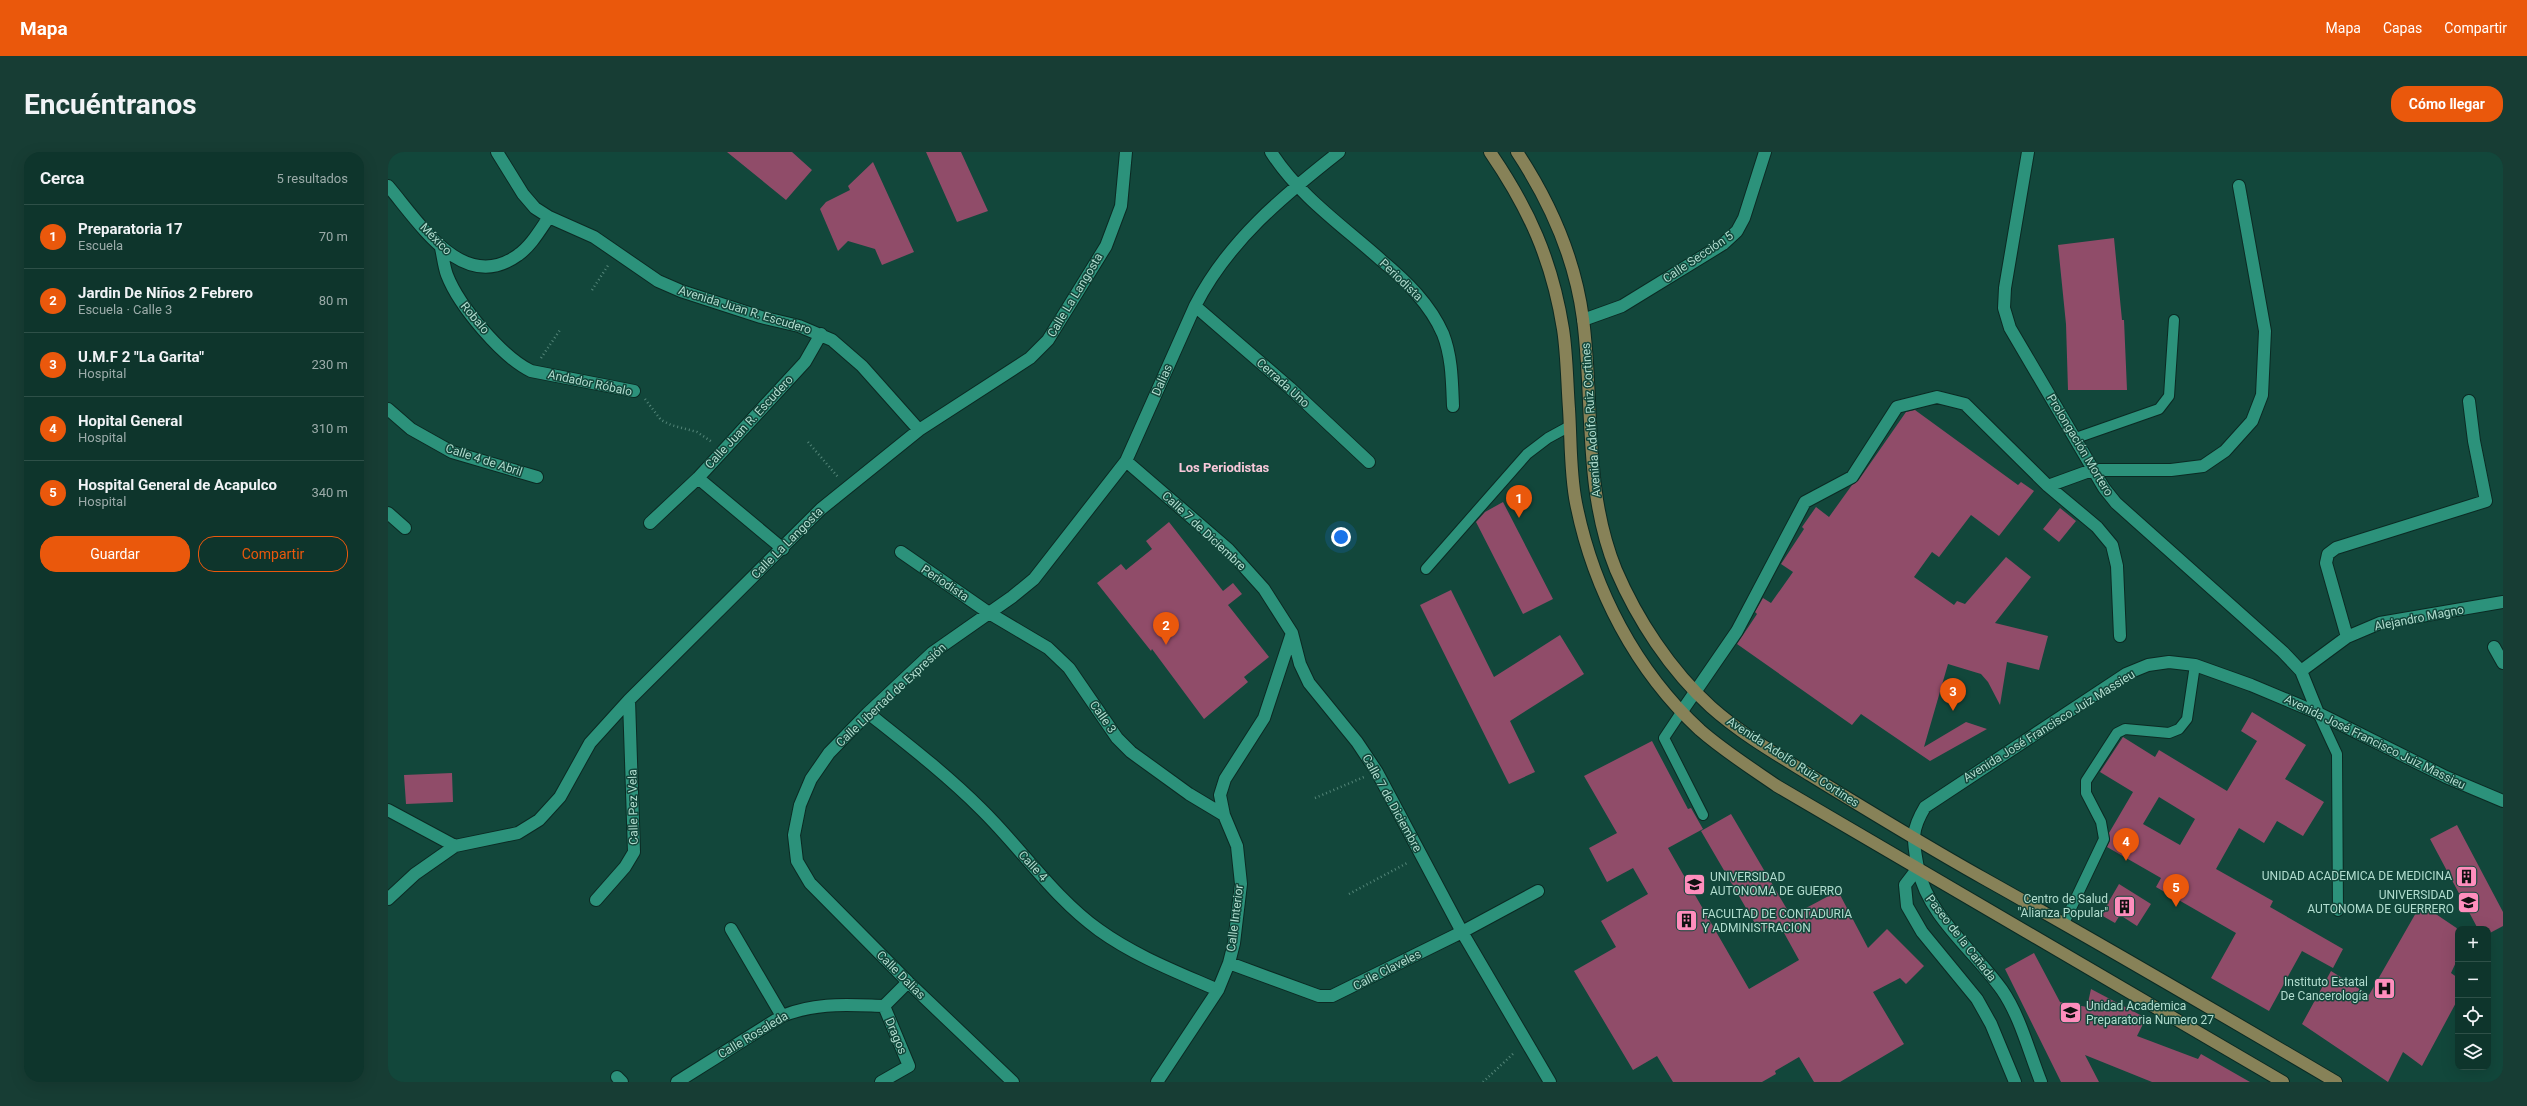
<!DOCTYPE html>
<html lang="es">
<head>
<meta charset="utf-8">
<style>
	:root { --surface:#0e352c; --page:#173d34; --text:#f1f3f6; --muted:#9baba9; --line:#2e5048; --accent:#ea580c }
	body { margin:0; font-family:Roboto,sans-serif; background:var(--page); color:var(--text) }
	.controls { position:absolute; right:12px; bottom:12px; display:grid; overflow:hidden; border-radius:8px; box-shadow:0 4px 16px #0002 }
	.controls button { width:36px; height:36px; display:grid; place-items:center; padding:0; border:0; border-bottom:1px solid var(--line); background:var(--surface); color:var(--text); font:20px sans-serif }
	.you { position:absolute; left:953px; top:385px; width:14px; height:14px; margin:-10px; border:3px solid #fff; border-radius:50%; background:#1a73e8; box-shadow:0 0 0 6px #1a73e833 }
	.badge { display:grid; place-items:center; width:26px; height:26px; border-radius:50%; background:var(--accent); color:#fff; font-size:13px; font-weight:700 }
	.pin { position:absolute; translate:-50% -33px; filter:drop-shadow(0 1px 2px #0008) }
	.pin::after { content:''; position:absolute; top:21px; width:14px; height:12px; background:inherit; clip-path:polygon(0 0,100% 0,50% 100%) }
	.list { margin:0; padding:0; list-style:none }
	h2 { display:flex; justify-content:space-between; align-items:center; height:52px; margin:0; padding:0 16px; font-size:17px }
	h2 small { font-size:13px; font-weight:400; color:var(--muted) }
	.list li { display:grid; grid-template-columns:26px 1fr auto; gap:12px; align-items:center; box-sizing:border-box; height:64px; padding:0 16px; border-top:1px solid var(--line) }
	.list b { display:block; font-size:15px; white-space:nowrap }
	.list p { margin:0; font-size:13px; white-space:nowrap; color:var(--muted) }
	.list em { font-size:13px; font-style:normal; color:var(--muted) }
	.actions { display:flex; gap:8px; padding:12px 16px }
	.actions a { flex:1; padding:9px 0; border:1px solid var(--accent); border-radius:16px; text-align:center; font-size:14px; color:var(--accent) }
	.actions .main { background:var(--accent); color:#fff }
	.icon { flex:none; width:22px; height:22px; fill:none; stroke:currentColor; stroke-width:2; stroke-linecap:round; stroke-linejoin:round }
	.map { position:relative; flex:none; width:2115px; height:930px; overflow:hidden; border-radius:16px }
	header { display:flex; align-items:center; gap:24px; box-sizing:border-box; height:56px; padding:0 20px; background:var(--accent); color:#fff }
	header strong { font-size:19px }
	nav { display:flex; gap:22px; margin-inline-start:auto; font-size:14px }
	.intro { display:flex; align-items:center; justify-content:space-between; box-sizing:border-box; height:96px; padding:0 24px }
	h1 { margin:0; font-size:28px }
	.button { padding:10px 18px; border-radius:16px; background:var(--accent); color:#fff; font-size:14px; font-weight:700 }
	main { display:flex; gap:24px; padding:0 24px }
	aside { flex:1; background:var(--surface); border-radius:16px; box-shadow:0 4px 16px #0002 }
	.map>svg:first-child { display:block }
	.building { fill:#904c69; fill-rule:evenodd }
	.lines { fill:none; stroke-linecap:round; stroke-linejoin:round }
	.service-casing { stroke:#0b2a23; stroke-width:12 }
	.minor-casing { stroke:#0b2a23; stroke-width:14 }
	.tertiary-casing { stroke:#0b2a23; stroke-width:14 }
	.primary-casing { stroke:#0b2a23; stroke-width:14 }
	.path { stroke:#548679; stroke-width:2.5; stroke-dasharray:1 3; stroke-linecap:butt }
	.service { stroke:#2c927b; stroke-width:10 }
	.minor { stroke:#2c927b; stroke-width:12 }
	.tertiary { stroke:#2c927b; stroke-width:12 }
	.primary { stroke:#878258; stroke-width:12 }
	.labels { text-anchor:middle; stroke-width:3; stroke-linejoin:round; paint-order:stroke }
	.street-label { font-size:12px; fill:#b1ddcf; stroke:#12473b }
	.poi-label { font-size:12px; fill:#b1ddcf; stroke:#12473b; text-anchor:end }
	.neighbourhood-label { font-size:13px; font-weight:bold; fill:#f9c8da; stroke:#12473b }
</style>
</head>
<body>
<header>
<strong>Mapa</strong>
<nav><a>Mapa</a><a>Capas</a><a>Compartir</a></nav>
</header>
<div class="intro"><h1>Encuéntranos</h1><a class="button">Cómo llegar</a></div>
<main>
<aside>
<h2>Cerca<small>5 resultados</small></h2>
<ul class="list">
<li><span class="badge">1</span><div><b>Preparatoria 17</b><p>Escuela</p></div><em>70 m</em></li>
<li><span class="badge">2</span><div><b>Jardin De Niños 2 Febrero</b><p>Escuela · Calle 3</p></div><em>80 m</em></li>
<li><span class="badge">3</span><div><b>U.M.F 2 &quot;La Garita&quot;</b><p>Hospital</p></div><em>230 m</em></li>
<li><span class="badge">4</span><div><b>Hopital General</b><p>Hospital</p></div><em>310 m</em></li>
<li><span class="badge">5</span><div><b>Hospital General de Acapulco</b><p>Hospital</p></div><em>340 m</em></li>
</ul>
<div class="actions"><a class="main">Guardar</a><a>Compartir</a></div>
</aside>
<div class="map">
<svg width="2115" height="930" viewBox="0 0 2115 930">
	<rect width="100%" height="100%" fill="#12473b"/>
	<path class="building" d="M339 0H404L424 18 398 48Z
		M538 0H573L600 59 569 70Z
		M485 10 526 100 494 113 487 97 460 89 450 99 432 57 438 50 462 38 460 34Z
		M1726 86 1734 168H1736L1739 238H1680L1678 172 1670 93Z
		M1527 258 1630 333 1633 330 1646 339 1611 384 1583 363 1551 405 1544 400 1526 425 1566 453 1569 449 1577 452 1618 405 1643 425 1607 471 1660 484 1651 518 1619 510 1612 553 1600 530 1593 522 1560 512 1536 595 1578 570 1599 577 1542 609 1473 562 1464 573 1349 492 1369 462 1367 460 1375 446 1383 451 1405 420 1393 412 1416 377 1414 375 1428 355 1441 365 1464 333 1470 329 1518 260Z
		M1115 350 1165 447 1135 462 1088 370 1097 360Z
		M1672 356 1688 369 1671 390 1655 377Z
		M781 370 835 439 845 431 854 442 840 453 881 505 856 525 860 530 816 567 764 497 763 499 709 431 733 412 738 418 764 397 758 389Z
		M1063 438 1106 525 1172 483 1196 522 1122 569 1147 620 1121 632 1032 453Z
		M1864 560 1918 593 1897 627 1936 650 1915 684 1889 669 1876 691 1851 676 1828 717 1885 749 1882 755 1955 797 1945 816 1914 799 1881 859 1823 826 1848 781 1768 735 1773 726 1719 695 1722 689 1721 681 1745 640 1712 620 1735 585 1767 605 1771 598 1839 639 1869 589 1853 579ZM1771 645 1807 667 1792 693 1755 672Z
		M1264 589 1300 657 1303 656 1315 677 1280 696 1361 837 1411 808 1390 770 1372 780 1313 679 1343 662 1403 764 1450 739 1480 796 1499 777 1536 814 1518 832 1512 826 1485 840 1516 892 1452 930H1426L1411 905 1387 919 1388 922 1374 930H1285L1269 904 1245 918 1186 819 1228 795 1213 769 1260 742 1245 716 1219 730 1201 696 1229 681 1196 624Z
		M64 621 65 650 18 652 16 623Z
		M2069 673 2115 760V774L2100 782V777H2090L2042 687Z
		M1731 732 1763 752 1749 774 1732 763 1727 771 1713 763Z
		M2033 752 2070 777V806L2063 821 2070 826V847L2034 914 2015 900 2000 930 1914 872 1943 819 1981 843Z
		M1646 801 1672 850 1699 855 1703 837 1758 866 1749 884 1810 907 1813 902 1862 930H1764L1697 903 1711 930H1673L1617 817Z"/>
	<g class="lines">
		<defs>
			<path id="service" d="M1688 286 1771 257 1781 244 1786 168
				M1038 417 1139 302 1160 286 1182 274
				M1294 559 1276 586 1315 663
				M1930 561 1949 602 1950 759
				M1676 771 1716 687 1713 670 1698 641V629L1729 581 1737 577 1781 581 1791 577 1799 567 1807 513"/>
			<path id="minor" d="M109 0 135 42 147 56 161 65 206 85 270 129 293 139 373 165 411 174 444 188 474 214 531 278
				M883 0C911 44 955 74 993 108 1018 129 1042 152 1055 182 1064 205 1064 230 1065 254
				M1640 0 1617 136 1616 156 1622 176 1716 336 1728 351 1895 500 1913 519 1930 561
				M0 34C31 70 75 143 130 103 143 94 152 78 161 65
				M53 96C55 105 56 115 59 123 71 154 114 205 143 219L246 239
				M807 154 902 236 981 310
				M1195 168 1234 154 1335 92 1349 79 1356 66 1377 0
				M0 257 23 277 64 300 149 325
				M738 309 840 397 876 437 904 481 912 512 921 531 969 590 989 620 1074 780 1162 930
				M310 326 395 397
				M1660 334 1704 318H1783L1815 314 1837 299 1864 269 1874 243 1877 179 1851 34
				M0 361 17 376
				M262 371 310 326 417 210 433 182
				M513 400 601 461 660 496 681 516 729 586 743 600 801 642 836 663
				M1959 485 1938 411 1940 402 1948 396 2098 349 2086 289 2081 249
				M2106 495 2115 511
				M1913 519 1959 485 1992 471 2115 450
				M1294 559 1349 479 1417 350 1464 325 1509 255 1549 245 1577 252 1660 334 1709 375 1724 393 1729 414 1732 484
				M480 561C519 592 558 622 593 657 633 696 665 745 711 778 747 804 789 820 830 838
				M0 658 67 694 130 681 151 668 172 645 202 591 241 548 433 357 531 278 642 206 660 188 718 94 733 54 738 0
				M1530 716C1525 689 1522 680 1537 655L1738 522 1760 513 1781 510 1807 513 1863 533 1930 561 2058 625 2115 649
				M0 747 27 722 67 694
				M208 748 237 715 246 700 241 548
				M343 777 394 864
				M841 811 931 844H944L1074 780 1150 739
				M496 854 520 830
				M229 925 234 930
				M289 930 394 864C429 850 459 853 496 854
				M493 930 521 914 496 854
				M625 930 520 830 422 731 409 709 406 683 412 653 423 627 441 601 480 561 544 501 624 445 646 427 738 309 807 154C840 89 895 44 951 0
				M769 930 830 838 841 811 846 791 853 732 849 694 836 663 832 643 837 627 876 566 904 481"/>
			<path id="tertiary" d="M1530 716 1517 733 1519 754 1534 780 1589 847 1603 872 1627 930
				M1530 716C1540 765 1586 798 1614 838 1632 864 1641 900 1653 930"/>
			<path id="primary" d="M1102 0C1141 57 1164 108 1175 177 1179 203 1179 230 1181 257 1183 288 1182 321 1188 351 1205 437 1248 519 1312 578 1336 599 1363 616 1389 634L1895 930
				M1129 0C1162 50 1187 106 1195 167 1206 251 1195 337 1228 418 1249 467 1282 518 1323 555 1352 581 1388 602 1422 623 1479 658 1536 693 1595 726 1713 792 1831 861 1948 930"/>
		</defs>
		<use href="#service" class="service-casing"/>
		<use href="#minor" class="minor-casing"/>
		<use href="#tertiary" class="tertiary-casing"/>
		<use href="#primary" class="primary-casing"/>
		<path class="path" d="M204 138 221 112
			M153 206 172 178
			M257 247 273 268 283 273 309 280 324 290
			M420 290 450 325
			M927 646 976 625
			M961 742 1021 710
			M1095 930 1127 900"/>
		<use href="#service" class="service"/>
		<use href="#minor" class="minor"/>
		<use href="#tertiary" class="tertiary"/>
		<use href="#primary" class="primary"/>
	</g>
	<defs>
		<symbol id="building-square" viewBox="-11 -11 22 22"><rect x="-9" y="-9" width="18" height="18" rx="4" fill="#fe8ebd" stroke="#12473b"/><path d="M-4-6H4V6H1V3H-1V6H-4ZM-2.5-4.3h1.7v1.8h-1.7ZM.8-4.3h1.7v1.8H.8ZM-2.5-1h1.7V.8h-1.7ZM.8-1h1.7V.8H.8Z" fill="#111"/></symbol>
		<symbol id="school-square" viewBox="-11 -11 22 22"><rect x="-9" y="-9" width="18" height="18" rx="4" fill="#fe8ebd" stroke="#12473b"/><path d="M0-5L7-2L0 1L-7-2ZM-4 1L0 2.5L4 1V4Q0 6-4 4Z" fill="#111"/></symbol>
		<symbol id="university-square" viewBox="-11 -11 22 22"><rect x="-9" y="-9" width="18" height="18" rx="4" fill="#fe8ebd" stroke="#12473b"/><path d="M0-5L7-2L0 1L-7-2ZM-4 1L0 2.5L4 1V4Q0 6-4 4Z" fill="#111"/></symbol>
		<symbol id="hospital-square" viewBox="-11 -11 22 22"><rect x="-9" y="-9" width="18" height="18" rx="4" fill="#fe8ebd" stroke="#12473b"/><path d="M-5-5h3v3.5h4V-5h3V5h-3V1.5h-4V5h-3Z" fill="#111"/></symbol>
	</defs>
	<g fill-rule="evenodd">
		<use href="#building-square" x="2066" y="712" width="25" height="25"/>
		<use href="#school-square" x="1294" y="720" width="25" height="25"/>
		<use href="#university-square" x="2068" y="738" width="25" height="25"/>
		<use href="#building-square" x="1724" y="742" width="25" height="25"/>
		<use href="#building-square" x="1286" y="756" width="25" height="25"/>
		<use href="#hospital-square" x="1984" y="824" width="25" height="25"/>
		<use href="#school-square" x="1670" y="848" width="25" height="25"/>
	</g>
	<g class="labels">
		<g class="street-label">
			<text transform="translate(48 87) rotate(45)" y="4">México</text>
			<text transform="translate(1310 105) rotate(-34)" y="4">Calle Sección 5</text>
			<text transform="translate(1013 128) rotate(44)" y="4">Periodista</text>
			<text transform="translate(687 143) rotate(-59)" y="4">Calle La Langosta</text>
			<text transform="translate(357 158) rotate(17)" y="4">Avenida Juan R. Escudero</text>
			<text transform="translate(87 166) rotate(50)" y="4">Robalo</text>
			<text transform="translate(774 228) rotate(-66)" y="4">Dalias</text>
			<text transform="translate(202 231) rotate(12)" y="4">Andador Róbalo</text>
			<text transform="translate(895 231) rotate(42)" y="4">Cerrada Uno</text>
			<text transform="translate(1203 268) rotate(-94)" y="4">Avenida Adolfo Ruiz Cortines</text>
			<text transform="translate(361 270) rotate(-47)" y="4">Calle Juan R. Escudero</text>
			<text transform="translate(1692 293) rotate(59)" y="4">Prolongación Mortero</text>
			<text transform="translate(96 308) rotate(18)" y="4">Calle 4 de Abril</text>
			<text transform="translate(816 379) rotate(43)" y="4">Calle 7 de Diciembre</text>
			<text transform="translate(399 391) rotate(-45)" y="4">Calle La Langosta</text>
			<text transform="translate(557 431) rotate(34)" y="4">Periodista</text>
			<text transform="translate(2031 466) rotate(-11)" y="4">Alejandro Magno</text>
			<text transform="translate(503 543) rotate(-43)" y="4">Calle Libertad de Expresión</text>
			<text transform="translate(715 565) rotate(55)" y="4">Calle 3</text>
			<text transform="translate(1661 574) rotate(-32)" y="4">Avenida José Francisco Juiz Massieu</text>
			<text transform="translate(1987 590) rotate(26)" y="4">Avenida José Francisco Juiz Massieu</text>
			<text transform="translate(1405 610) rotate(33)" y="4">Avenida Adolfo Ruiz Cortines</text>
			<text transform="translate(1004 651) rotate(61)" y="4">Calle 7 de Diciembre</text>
			<text transform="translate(245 655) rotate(-91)" y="4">Calle Pez Vela</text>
			<text transform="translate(645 714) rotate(47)" y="4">Calle 4</text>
			<text transform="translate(847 766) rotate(-83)" y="4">Calle Interior</text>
			<text transform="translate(1573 786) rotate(52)" y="4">Paseo de la Cañada</text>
			<text transform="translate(999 818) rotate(-27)" y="4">Calle Claveles</text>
			<text transform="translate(513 823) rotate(45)" y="4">Calle Dalias</text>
			<text transform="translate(365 883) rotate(-31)" y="4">Calle Rosaleda</text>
			<text transform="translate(508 884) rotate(67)" y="4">Dragos</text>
		</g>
		<g class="poi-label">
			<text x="2064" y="728">UNIDAD ACADEMICA DE MEDICINA</text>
			<text x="1322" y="729" text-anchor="start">UNIVERSIDAD<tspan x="1322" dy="14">AUTONOMA DE GUERRO</tspan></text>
			<text x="2066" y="747">UNIVERSIDAD<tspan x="2066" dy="14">AUTONOMA DE GUERRERO</tspan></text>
			<text x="1720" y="751">Centro de Salud<tspan x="1720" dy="14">"Alianza Popular"</tspan></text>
			<text x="1314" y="766" text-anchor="start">FACULTAD DE CONTADURIA<tspan x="1314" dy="14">Y ADMINISTRACION</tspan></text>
			<text x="1980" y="834">Instituto Estatal<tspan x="1980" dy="14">De Cancerología</tspan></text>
			<text x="1698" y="858" text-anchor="start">Unidad Academica<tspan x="1698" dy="14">Preparatoria Numero 27</tspan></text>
		</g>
		<g class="neighbourhood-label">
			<text x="836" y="320">Los Periodistas</text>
		</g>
	</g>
</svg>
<div class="controls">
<button>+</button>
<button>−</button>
<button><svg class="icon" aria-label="locate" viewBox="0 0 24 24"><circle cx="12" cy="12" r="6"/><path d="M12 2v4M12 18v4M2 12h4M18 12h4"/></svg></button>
<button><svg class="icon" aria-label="layers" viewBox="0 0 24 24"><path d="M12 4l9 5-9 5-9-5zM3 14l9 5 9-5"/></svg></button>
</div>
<div class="you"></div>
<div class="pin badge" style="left:1131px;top:366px">1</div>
<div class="pin badge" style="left:778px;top:493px">2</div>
<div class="pin badge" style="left:1565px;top:559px">3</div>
<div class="pin badge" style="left:1738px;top:709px">4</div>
<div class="pin badge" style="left:1788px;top:755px">5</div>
</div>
</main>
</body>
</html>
